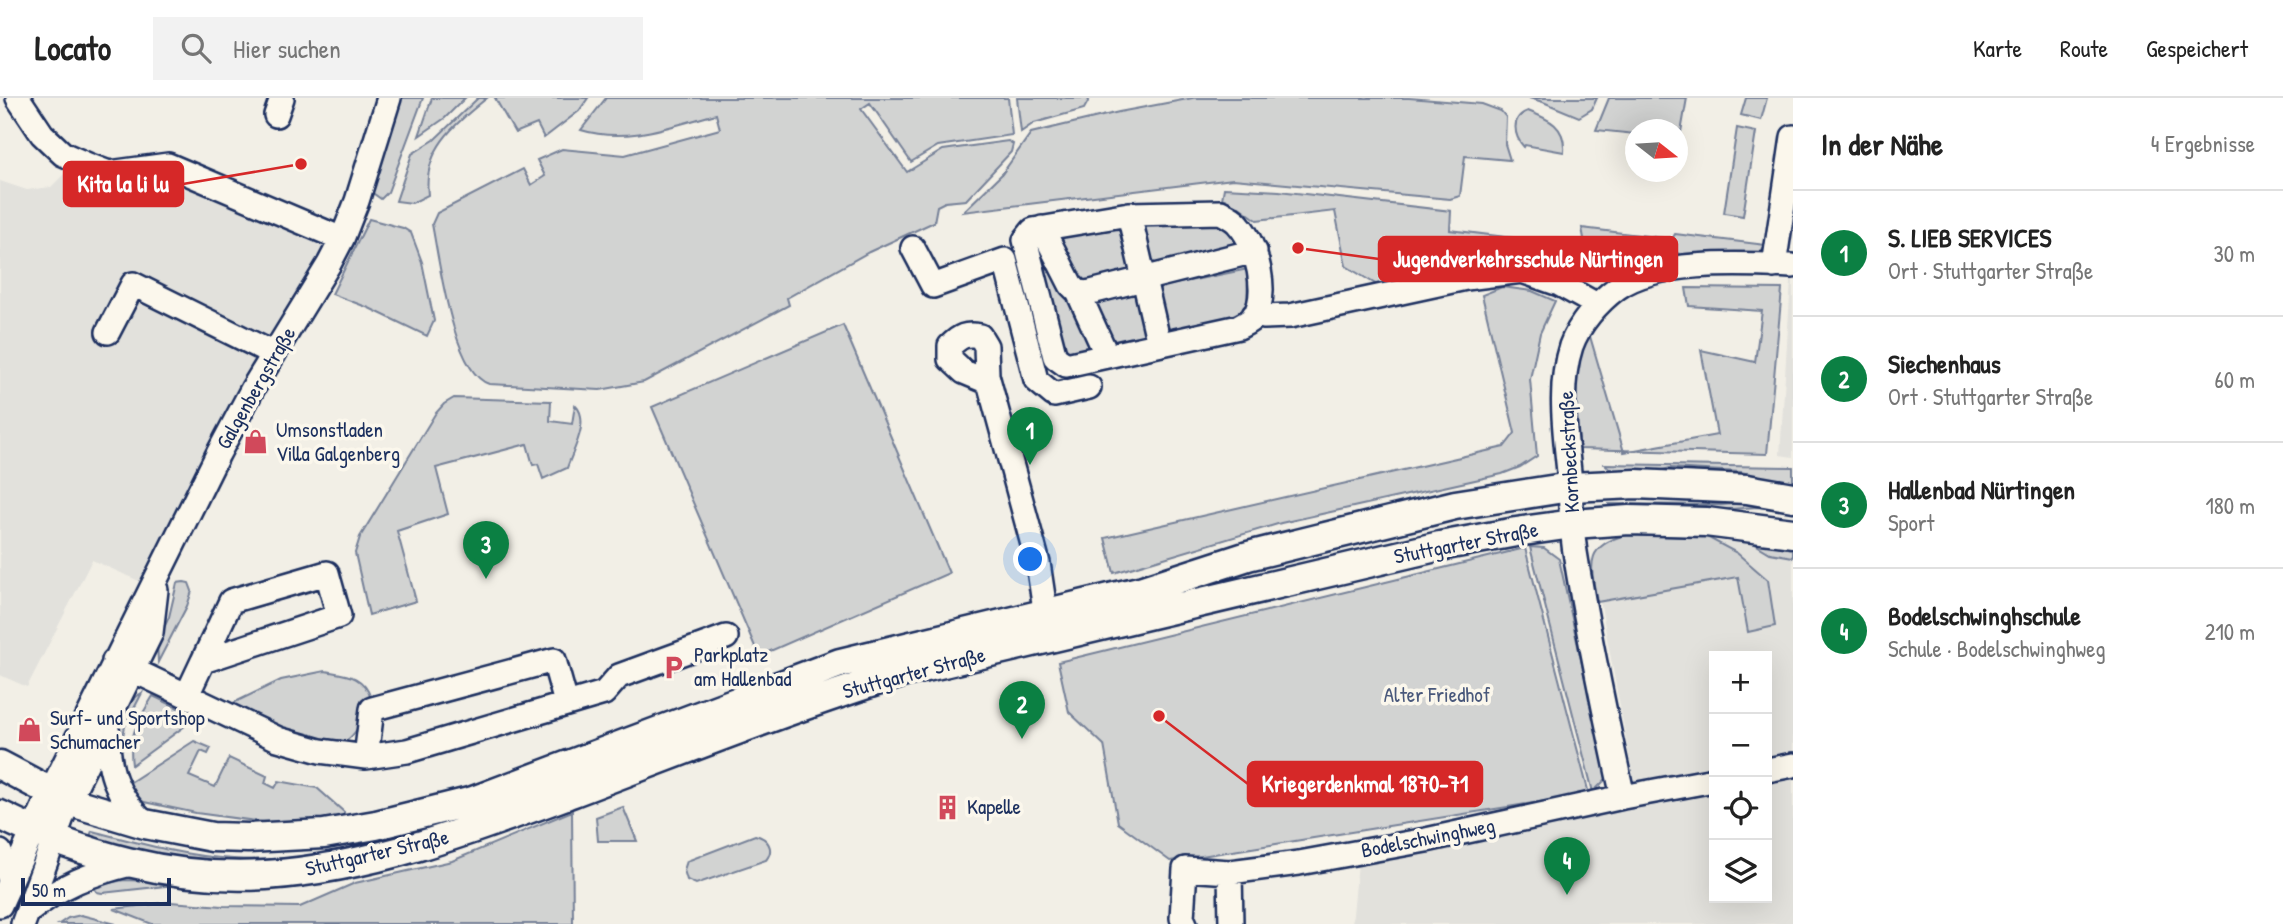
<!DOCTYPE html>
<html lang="de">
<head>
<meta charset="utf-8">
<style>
	:root { --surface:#fff; --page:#f2f2f2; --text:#222; --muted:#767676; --line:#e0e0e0; --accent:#0b8043 }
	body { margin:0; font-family:"Patrick Hand",sans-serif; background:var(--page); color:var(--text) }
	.controls { position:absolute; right:21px; bottom:21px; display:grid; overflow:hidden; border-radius:0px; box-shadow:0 7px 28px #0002 }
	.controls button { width:63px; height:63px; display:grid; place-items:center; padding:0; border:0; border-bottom:2px solid var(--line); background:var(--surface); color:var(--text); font:35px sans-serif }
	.compass { position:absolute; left:1625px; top:21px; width:63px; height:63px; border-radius:50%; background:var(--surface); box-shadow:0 7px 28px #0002; rotate:107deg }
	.scale { position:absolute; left:21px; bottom:18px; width:150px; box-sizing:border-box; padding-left:7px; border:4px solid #1b2f5e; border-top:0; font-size:19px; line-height:24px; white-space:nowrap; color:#1b2f5e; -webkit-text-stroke:5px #fbf7ec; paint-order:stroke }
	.you { position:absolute; left:1031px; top:462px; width:24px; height:24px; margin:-18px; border:5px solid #fff; border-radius:50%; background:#1a73e8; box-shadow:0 0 0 10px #1a73e833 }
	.badge { display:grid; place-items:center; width:46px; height:46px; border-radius:50%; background:var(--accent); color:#fff; font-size:23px; font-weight:700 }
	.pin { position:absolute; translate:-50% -58px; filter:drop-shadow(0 2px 4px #0008) }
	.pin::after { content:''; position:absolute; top:37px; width:24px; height:21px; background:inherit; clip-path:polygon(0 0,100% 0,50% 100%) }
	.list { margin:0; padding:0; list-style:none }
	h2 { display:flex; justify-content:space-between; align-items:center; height:91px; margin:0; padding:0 28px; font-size:30px }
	h2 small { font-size:23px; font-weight:400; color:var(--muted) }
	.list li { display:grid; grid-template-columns:46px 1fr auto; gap:21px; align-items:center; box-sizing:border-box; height:126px; padding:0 28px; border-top:2px solid var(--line) }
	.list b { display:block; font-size:26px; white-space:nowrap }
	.list p { margin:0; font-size:23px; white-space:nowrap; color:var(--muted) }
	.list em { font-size:23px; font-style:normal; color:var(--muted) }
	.icon { flex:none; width:38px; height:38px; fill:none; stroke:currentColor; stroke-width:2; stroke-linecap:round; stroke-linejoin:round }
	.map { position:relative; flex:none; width:1793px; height:826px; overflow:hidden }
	header { display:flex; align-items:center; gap:42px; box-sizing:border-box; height:98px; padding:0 35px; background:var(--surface); border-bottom:2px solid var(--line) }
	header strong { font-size:33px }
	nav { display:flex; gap:38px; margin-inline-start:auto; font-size:24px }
	.search { width:490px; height:63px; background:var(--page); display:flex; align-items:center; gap:18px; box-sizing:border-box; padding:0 24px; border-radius:0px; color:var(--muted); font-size:26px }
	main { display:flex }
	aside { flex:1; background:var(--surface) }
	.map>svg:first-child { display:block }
	.built { fill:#e2e1dc }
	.green { fill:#d2d3d2; stroke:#768198; stroke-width:2 }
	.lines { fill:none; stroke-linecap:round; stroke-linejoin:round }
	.minor-casing { stroke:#1b2f5e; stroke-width:28 }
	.major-casing { stroke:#1b2f5e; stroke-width:33 }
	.minor { stroke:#fbf7ec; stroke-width:23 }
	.major { stroke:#fbf7ec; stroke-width:28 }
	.labels { text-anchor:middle; stroke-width:7; stroke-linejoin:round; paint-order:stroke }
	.street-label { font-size:21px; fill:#1b2f5e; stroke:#fbf7ec }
	.poi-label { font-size:21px; fill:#1b2f5e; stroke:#fbf7ec; text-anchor:start }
	.park-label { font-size:21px; fill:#49587b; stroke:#fbf7ec }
	.leader { fill:none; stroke:#d62828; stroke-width:2.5 }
	.callout-dot { fill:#d62828; stroke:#fbf7ec; stroke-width:2.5 }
	.callout { fill:#d62828; stroke:#d62828; stroke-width:2.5 }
	.callout-label { font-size:23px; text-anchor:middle; font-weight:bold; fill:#fff }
</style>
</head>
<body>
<header>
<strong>Locato</strong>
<div class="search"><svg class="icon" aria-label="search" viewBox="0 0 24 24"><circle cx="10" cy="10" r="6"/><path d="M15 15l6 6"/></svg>Hier suchen</div>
<nav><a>Karte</a><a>Route</a><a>Gespeichert</a></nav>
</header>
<main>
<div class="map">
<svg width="1793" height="826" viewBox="0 0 1793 826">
	<rect width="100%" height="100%" fill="#f2efe6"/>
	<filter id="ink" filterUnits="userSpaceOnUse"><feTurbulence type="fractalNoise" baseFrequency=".0143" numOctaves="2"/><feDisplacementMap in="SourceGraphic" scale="14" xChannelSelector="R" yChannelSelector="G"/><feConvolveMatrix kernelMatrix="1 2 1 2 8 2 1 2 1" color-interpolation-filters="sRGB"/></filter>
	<g filter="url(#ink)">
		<path class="built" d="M65 75 200 93 323 148 282 223 252 267 139 483 92 462 27 589 0 577V83L27 92 51 89Z
			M1791 182H1793V359L1780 357Z
			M1623 439 1764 445 1793 451V662L1767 668V558H1714V678L1636 694 1593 465Z
			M1793 681V826H1352L1359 755 1714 695V800H1767V686Z"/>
		<path class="green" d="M398 0H423L388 94 381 101 370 93Z
			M432 0H465L445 20 419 38Z
			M478 0H487C454 27 423 51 428 97L412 105 396 103 412 56 434 42Z
			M495 0H588L579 13 544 40 537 26 515 35Z
			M606 0H1008L1012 37 938 48 911 64 870 5 861 11 907 74 943 52 1008 43 1013 46 1011 54 966 102 945 104 937 108 934 124 869 154 787 200 789 207 644 284 600 292 489 286C453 275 439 161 432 126L437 115 523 71 531 87 545 78 537 62 562 51 625 57 720 31 716 16C672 28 626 46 581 32Z
			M1017 0H1090L1084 11 1034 25 1021 34Z
			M1193 0H1409L1482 6 1501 13 1506 19 1505 46 1510 62 1465 58 1460 98 1450 101 1233 81 963 114 1002 76 1031 35 1119 14Z
			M1529 0H1597L1592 11 1579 19 1543 4Z
			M1609 0H1687L1680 40H1678V32H1636L1635 36 1596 32Z
			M1746 0H1767L1761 22 1741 17Z
			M1528 13C1549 21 1566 28 1564 54L1525 47 1524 49C1514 38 1510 19 1528 13Z
			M1737 30 1756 34 1743 118 1724 115Z
			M1224 90 1279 93 1451 113 1450 132 1569 147 1577 173 1572 179 1567 181C1558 176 1548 168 1539 165 1493 154 1423 177 1377 187L1346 168 1335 113 1257 122 1238 108 1222 101Z
			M369 121 403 130 411 135 422 164 434 223 427 238 369 210 332 196Z
			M1215 122 1230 129 1239 147 1152 167 1142 126Z
			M1123 126 1133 173 1080 186 1053 136Z
			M1582 130 1664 140 1658 151 1628 157 1609 166 1595 167 1585 146Z
			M1675 136 1766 147 1759 157 1683 158 1667 150Z
			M1042 144 1094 253 1065 258 1035 145Z
			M1248 171 1247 213 1243 220 1164 238 1155 190Z
			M1502 189 1532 193 1555 203 1540 235 1530 281 1537 358 1520 369 1502 376 1281 425 1114 475 1105 440 1504 349 1515 335 1482 197Z
			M1686 190 1782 191 1767 356 1579 351 1569 311 1578 250 1589 235 1624 354 1717 337 1701 252 1755 264 1762 213 1689 208Z
			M1138 192 1149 238 1113 249 1088 204Z
			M843 227 949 475 759 558 652 309Z
			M454 300 551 303 550 323 572 326 575 307C591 322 573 352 567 370L543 381 538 366 533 367 527 346 436 370 448 416 397 433 416 503 369 517 355 455 360 439 435 316 444 306Z
			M1605 366 1793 369V386L1741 374 1670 370 1656 374H1619L1610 371Z
			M1753 404 1793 408V413L1757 409 1719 412 1609 411V406L1721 407Z
			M1625 437 1707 439 1737 455 1768 482 1775 528 1748 534 1738 479 1597 504C1591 468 1583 449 1625 437Z
			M1750 443 1793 451V459L1770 455Z
			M1530 449 1544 450 1559 461 1607 680 1593 694Z
			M1525 450 1589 696 1170 763 1118 725 1104 647 1069 614 1058 564Z
			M184 484 189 485 192 493 187 508 158 564 157 545 169 519 177 485Z
			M325 573C347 577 363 577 371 600 357 618 365 628 346 643 298 640 271 629 229 607L281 582Z
			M142 595 125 628 120 653C119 649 117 645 117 641 116 627 130 600 142 595Z
			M153 598 193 617 189 625 132 667C128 637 138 623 153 598Z
			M194 643 211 650 208 656 201 653 189 678 215 689 229 660 267 678 265 685 275 690 279 683 317 690 344 714V721L278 726 196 715 144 704 135 698 126 687Z
			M487 709 482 717 333 758 237 765 160 760 89 741 92 733C138 745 184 758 233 761 319 766 406 737 487 709Z
			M623 709 637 743H598L596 719Z
			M572 713 573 826H152L114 811 170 804 223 808 300 809 355 785 452 763Z
			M755 737C768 740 775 751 766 762L696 786 687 782 684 772 687 763Z
			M124 782 174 784V787L102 795 97 794 92 788Z
			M81 817 116 826H59L68 820Z"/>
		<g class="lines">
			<defs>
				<path id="minor" d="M18 0 42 36 63 56 88 67 109 75 168 67 342 141
					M276 17 282 0
					M1221 114C1227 118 1235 121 1239 127 1257 147 1270 197 1253 220 1249 224 1244 226 1239 229L1066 267 1055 259 1025 142 1033 132 1129 116Z
					M1129 116 1159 246
					M1042 130 1071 187 1078 194 1087 195 1255 153
					M913 150 933 188 1005 162 1036 282 1054 297 1089 289
					M1774 168 1793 39
					M1078 194 1107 258
					M1254 217 1264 219 1290 218 1466 180 1522 173 1559 186 1597 207
					M108 234 133 186 274 256
					M988 284 964 274 950 261V248C960 238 966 235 980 238L986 248 987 277 1038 465 1048 532
					M114 563 278 641 320 653 366 659 407 653 604 595 619 578 726 539
					M187 597 203 563 339 518 327 475 231 503 203 563
					M107 629C108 672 114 695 145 726
					M366 659 372 611 554 562 566 605
					M1767 672 1793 667
					M1623 699C1605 617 1588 536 1575 454 1571 428 1571 401 1569 374 1565 333 1558 288 1571 248 1579 226 1598 204 1617 190 1657 161 1744 166 1793 168
					M0 754 10 782
					M1230 774 1231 826
					M0 807 50 695 218 356 253 290 329 166 342 141 357 103 389 0
					M27 815C62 786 90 776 134 765
					M23 826 68 703 151 535 156 492
					M1185 826 1182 820 1185 771 1230 774 1299 765 1426 742 1623 699 1714 682"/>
				<path id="major" d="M0 667 68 703 145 726 212 739 248 740 324 736 376 727 473 703 840 565 1143 492 1248 458 1455 407 1570 389 1636 386 1747 391 1793 399
					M0 717C81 757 174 783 266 777 372 770 472 732 571 695 682 653 792 609 905 574L1440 448 1516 434 1573 426 1629 422 1706 424 1793 435"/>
			</defs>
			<use href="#minor" class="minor-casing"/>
			<use href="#major" class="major-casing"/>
			<use href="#minor" class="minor"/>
			<use href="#major" class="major"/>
		</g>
	</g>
	<defs>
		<symbol id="shop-bare" viewBox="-9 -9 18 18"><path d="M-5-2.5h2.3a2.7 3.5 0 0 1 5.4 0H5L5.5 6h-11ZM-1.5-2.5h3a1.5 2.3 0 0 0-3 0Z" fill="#d1495b" stroke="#fbf7ec" stroke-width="2.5" paint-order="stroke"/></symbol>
		<symbol id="parking-bare" viewBox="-9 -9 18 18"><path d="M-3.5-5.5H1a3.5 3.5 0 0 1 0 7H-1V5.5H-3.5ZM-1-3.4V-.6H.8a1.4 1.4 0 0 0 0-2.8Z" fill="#d1495b" stroke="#fbf7ec" stroke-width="2.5" paint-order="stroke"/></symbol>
		<symbol id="building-bare" viewBox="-9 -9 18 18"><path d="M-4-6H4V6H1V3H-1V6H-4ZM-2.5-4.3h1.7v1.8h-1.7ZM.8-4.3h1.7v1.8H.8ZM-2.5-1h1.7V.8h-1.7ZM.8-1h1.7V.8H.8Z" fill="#d1495b" stroke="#fbf7ec" stroke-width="2.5" paint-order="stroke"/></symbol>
	</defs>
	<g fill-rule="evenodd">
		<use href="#shop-bare" x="238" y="326" width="35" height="35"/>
		<use href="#parking-bare" x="656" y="552" width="35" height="35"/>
		<use href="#shop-bare" x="12" y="614" width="35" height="35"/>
		<use href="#building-bare" x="930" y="692" width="35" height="35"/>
	</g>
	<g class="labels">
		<g class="street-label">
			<text transform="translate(256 290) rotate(-60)" y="7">Galgenbergstraße</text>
			<text transform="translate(1569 354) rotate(-93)" y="7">Kornbeckstraße</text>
			<text transform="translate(1466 445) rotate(-11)" y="7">Stuttgarter Straße</text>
			<text transform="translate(914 575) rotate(-15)" y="7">Stuttgarter Straße</text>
			<text transform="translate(1428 740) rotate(-11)" y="7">Bodelschwinghweg</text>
			<text transform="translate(377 755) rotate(-13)" y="7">Stuttgarter Straße</text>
		</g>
		<g class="poi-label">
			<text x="276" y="339">Umsonstladen<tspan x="276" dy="24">Villa Galgenberg</tspan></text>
			<text x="694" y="564">Parkplatz<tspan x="694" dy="24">am Hallenbad</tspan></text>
			<text x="50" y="627">Surf- und Sportshop<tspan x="50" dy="24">Schumacher</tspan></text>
			<text x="967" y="716">Kapelle</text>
		</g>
		<g class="park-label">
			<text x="1437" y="604">Alter Friedhof</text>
		</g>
	</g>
	<path class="leader" d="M301 66L183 86M1298 150L1379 161M1159 618L1248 686"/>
	<g class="callout-dot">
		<circle cx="301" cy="66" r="7"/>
		<circle cx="1298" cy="150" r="7"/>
		<circle cx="1159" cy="618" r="7"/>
	</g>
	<g class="callout">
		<rect x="64" y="64" width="119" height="44" rx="7"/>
		<rect x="1379" y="139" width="298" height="44" rx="7"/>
		<rect x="1248" y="664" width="234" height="44" rx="7"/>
	</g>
	<g class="callout-label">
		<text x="123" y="94">Kita la li lu</text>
		<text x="1528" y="169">Jugendverkehrsschule Nürtingen</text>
		<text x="1365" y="694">Kriegerdenkmal 1870-71</text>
	</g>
</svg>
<div class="controls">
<button>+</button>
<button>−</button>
<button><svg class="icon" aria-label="locate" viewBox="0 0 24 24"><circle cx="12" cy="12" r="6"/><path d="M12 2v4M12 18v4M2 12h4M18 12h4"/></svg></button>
<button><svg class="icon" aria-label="layers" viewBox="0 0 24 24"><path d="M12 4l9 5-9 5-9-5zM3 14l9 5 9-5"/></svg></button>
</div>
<svg class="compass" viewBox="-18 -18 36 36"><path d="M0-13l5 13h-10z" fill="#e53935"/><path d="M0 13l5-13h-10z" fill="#767676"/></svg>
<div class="scale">50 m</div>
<div class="you"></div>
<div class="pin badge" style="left:1030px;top:367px">1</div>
<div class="pin badge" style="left:1022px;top:641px">2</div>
<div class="pin badge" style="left:486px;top:481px">3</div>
<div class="pin badge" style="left:1567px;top:797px">4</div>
</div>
<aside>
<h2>In der Nähe<small>4 Ergebnisse</small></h2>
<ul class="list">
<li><span class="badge">1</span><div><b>S. LIEB SERVICES</b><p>Ort · Stuttgarter Straße</p></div><em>30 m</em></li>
<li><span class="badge">2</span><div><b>Siechenhaus</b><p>Ort · Stuttgarter Straße</p></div><em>60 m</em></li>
<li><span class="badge">3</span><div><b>Hallenbad Nürtingen</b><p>Sport</p></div><em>180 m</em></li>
<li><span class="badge">4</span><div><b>Bodelschwinghschule</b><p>Schule · Bodelschwinghweg</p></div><em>210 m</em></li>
</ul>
</aside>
</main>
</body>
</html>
